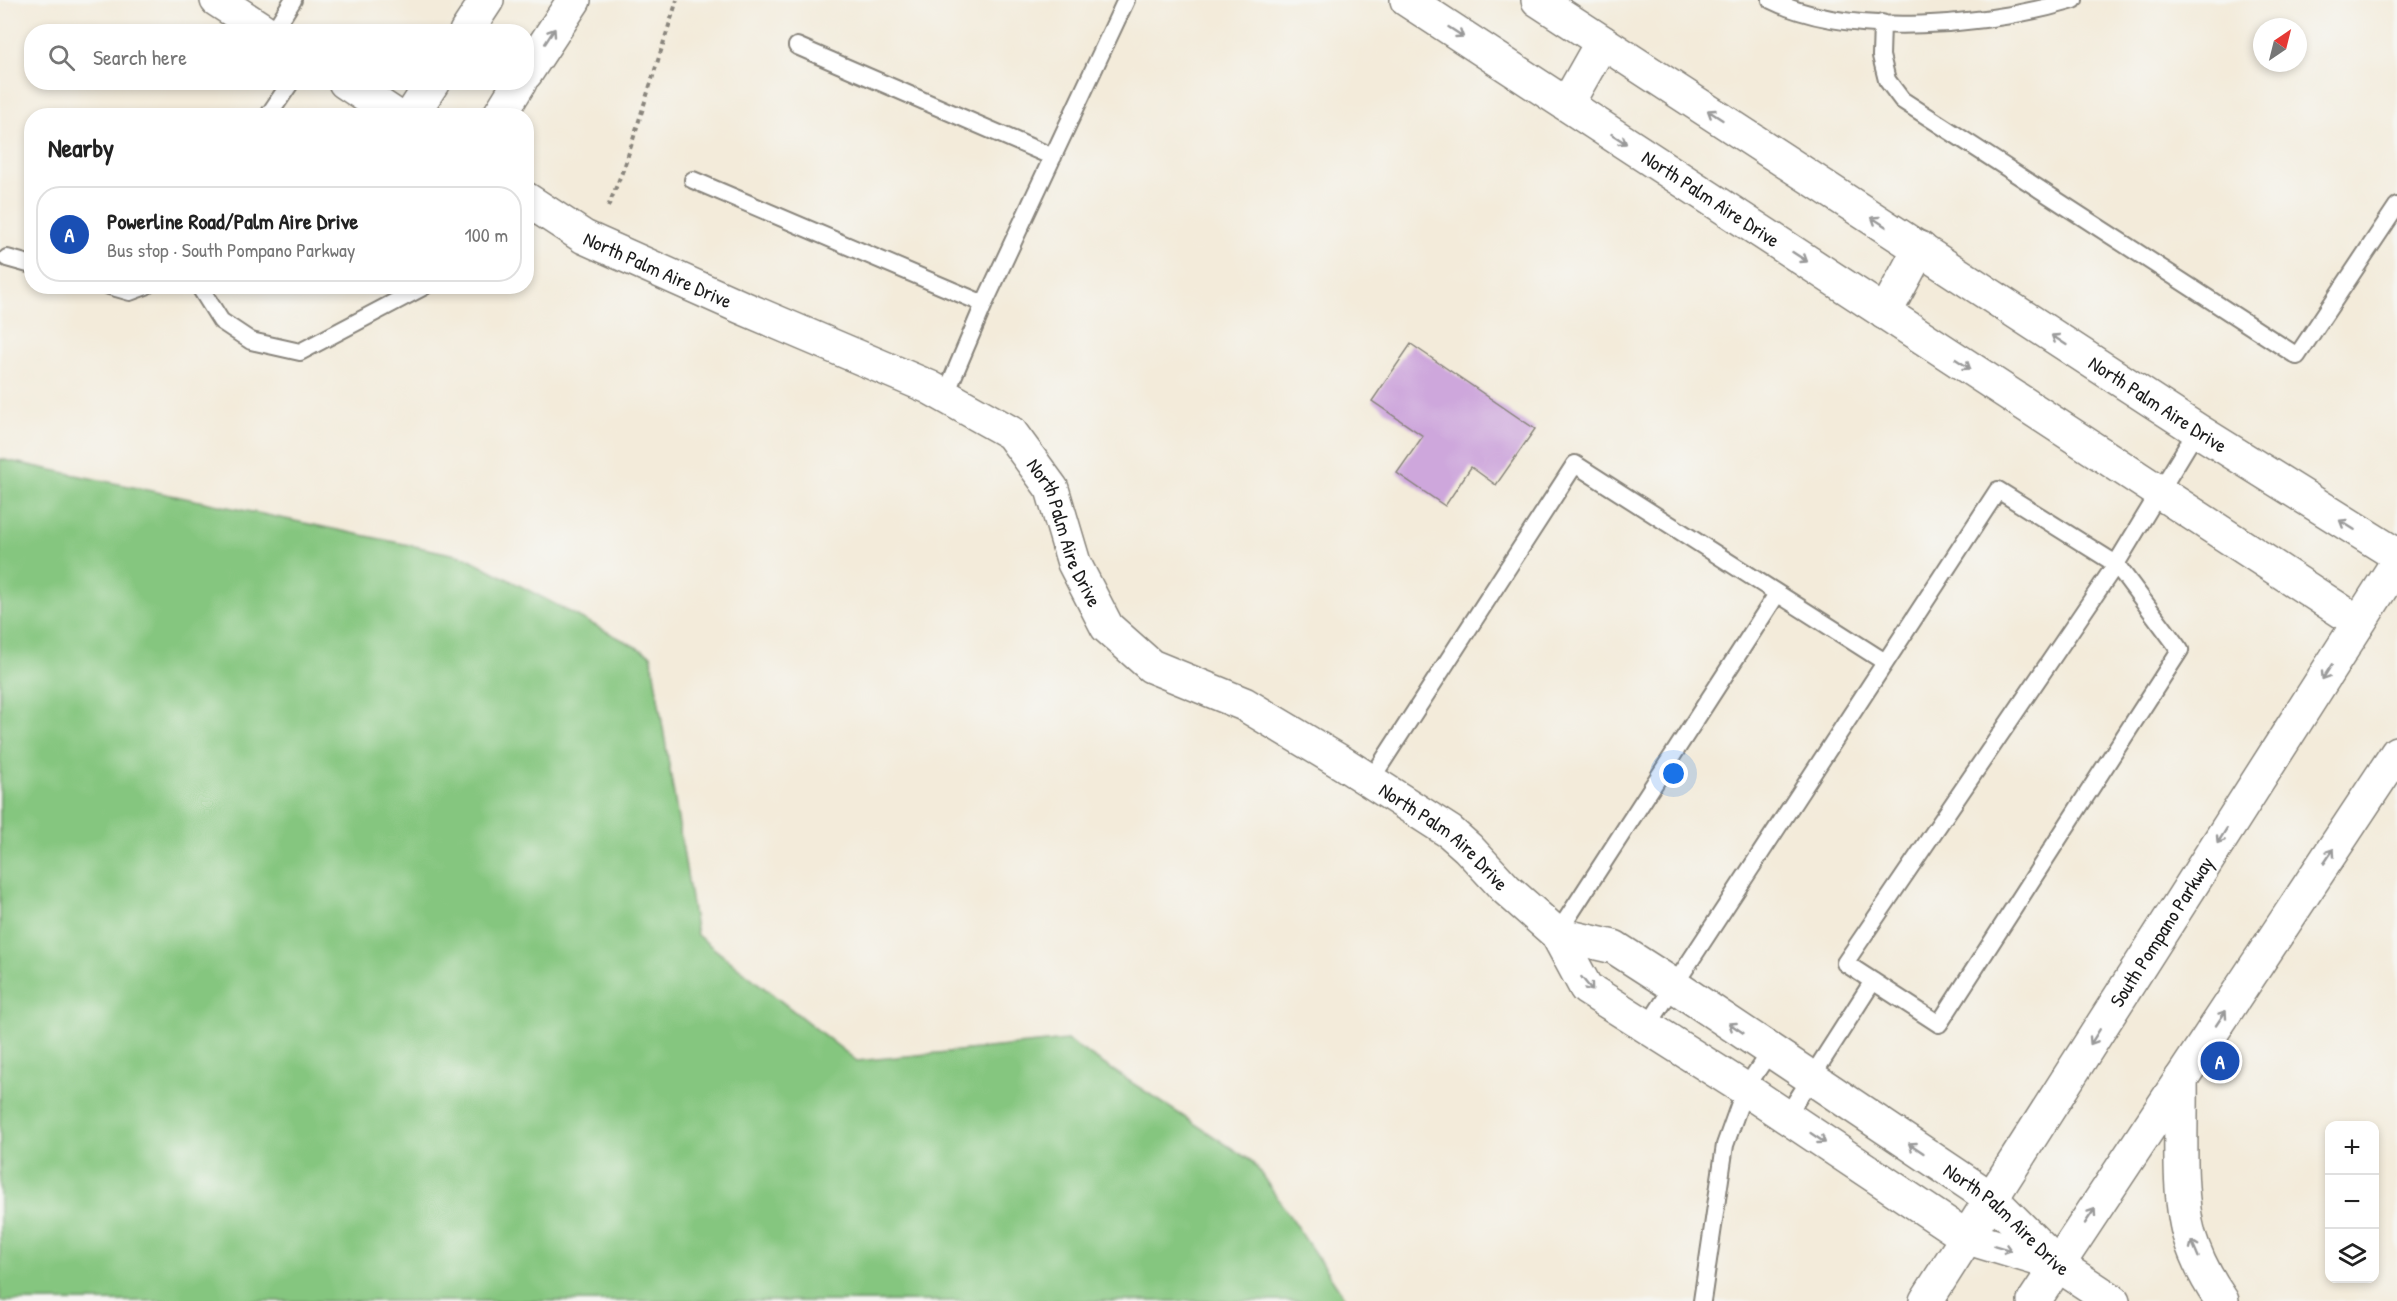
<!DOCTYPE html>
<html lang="en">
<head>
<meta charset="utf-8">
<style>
	:root { --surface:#fff; --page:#f6f6f6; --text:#222; --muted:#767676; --line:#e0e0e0; --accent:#d1495b }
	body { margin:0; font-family:"Patrick Hand",sans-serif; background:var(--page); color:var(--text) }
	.controls { position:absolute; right:18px; bottom:18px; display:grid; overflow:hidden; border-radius:12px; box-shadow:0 3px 9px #0003 }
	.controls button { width:54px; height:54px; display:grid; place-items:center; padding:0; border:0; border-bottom:2px solid var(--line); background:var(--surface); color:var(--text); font:30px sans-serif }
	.compass { position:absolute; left:2253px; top:18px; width:54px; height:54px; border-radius:50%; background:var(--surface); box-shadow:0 3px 9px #0003; rotate:35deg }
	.you { position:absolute; left:1674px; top:774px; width:21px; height:21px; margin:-15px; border:4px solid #fff; border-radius:50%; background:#1a73e8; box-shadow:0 0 0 9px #1a73e833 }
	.badge { display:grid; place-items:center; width:39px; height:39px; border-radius:50%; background:var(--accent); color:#fff; font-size:20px; font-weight:700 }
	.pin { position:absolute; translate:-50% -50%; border:3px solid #fff; box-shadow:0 2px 6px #0006 }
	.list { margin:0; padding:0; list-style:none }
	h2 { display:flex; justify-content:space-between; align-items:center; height:78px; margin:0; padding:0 24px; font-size:26px }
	h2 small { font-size:20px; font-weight:400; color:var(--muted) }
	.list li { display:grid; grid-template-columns:39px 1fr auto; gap:18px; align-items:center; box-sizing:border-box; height:96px; margin:0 12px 12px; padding:0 12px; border:2px solid var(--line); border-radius:24px }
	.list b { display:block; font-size:22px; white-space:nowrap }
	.list p { margin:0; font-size:20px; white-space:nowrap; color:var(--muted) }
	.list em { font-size:20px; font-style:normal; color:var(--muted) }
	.icon { flex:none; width:33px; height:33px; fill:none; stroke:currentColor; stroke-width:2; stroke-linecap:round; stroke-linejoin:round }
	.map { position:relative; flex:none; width:2397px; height:1301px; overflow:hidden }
	.search { position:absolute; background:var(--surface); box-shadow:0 3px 9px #0003; left:24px; top:24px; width:510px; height:66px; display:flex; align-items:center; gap:15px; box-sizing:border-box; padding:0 21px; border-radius:24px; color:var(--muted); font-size:22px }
	.panel { position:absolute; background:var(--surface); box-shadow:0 3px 9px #0003; left:24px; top:108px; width:510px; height:186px; border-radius:24px }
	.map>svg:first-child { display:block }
	.green { fill:#85c67f; stroke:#50714e; stroke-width:1.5 }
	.building { fill:#cea7dc }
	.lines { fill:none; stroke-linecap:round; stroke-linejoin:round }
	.lane-casing { stroke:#88847b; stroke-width:20 }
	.street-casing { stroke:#88847b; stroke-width:36 }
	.secondary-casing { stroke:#88847b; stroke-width:36 }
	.path { stroke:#88847b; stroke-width:4; stroke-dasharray:4.5 4.5; stroke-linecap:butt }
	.lane { stroke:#fff; stroke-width:16 }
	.street { stroke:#fff; stroke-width:33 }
	.secondary { stroke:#fff; stroke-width:33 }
	.oneway { stroke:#999 }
	.labels { text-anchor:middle; stroke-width:4.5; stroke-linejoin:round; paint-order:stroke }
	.street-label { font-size:20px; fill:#1c1c1c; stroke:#f6f6f2 }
</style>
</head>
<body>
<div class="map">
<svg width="2397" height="1301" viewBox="0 0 2397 1301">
	<rect width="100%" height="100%" fill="#f6f6f2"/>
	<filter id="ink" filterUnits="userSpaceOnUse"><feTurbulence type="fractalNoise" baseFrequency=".0167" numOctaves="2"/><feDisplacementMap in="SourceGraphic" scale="12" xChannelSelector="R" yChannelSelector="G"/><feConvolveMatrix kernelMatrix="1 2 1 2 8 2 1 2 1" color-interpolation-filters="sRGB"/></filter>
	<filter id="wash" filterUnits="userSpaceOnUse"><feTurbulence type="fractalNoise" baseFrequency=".008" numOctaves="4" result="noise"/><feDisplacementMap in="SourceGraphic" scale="24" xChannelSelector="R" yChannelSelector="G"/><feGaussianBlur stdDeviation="1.35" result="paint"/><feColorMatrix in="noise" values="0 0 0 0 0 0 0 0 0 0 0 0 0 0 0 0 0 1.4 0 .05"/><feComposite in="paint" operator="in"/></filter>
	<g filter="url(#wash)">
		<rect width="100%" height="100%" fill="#f3ebda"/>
		<path class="green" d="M0 459 466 557 651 655 697 935 857 1061 1067 1040 1253 1162 1347 1301H0Z"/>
		<g id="blocks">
			<path class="building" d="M1411 344 1535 429 1496 485 1471 467 1445 506 1397 473 1423 436 1372 401Z"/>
		</g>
	</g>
	<g filter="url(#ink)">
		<use href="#blocks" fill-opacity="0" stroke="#88847b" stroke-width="1.5"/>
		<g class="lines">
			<defs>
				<path id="lane" d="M1771 0C1852 40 1990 25 2074 0
					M1882 23 1881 56 1887 80 1902 100 2297 356 2397 206
					M273 32 293 0
					M797 46 1053 157
					M268 116 291 82
					M693 180 984 304
					M7 258 32 265
					M109 286 130 292 146 286
					M199 286 221 321 251 341 300 352 425 286
					M945 396 984 304 1126 0
					M1370 781 1575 464 1885 662
					M1557 934 1777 594
					M1647 1027 1998 490 2116 564 2180 650 1939 1024 1845 963 2116 564 2197 430
					M1786 1117 1873 981
					M1702 1301 1725 1145 1745 1089 1770 1051"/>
				<g id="street">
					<path d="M217 0 266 32"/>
					<path id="s1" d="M1407 0 2358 622"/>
					<path id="s2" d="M1538 0 2197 430 2397 555"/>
					<path d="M466 32 487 0"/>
					<path d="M526 73 574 0"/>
					<path d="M345 82 396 116"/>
					<path d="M1567 104 1602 42"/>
					<path d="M411 116 433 82"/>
					<path d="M499 116 520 82"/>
					<path id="s3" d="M526 199 584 237 741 307 929 387 1011 433 1052 489 1074 563 1107 627 1151 666 1244 704 1344 764 1450 832 1468 848 1506 889 1557 934 1586 988 1745 1089 1968 1238 2058 1265"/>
					<path d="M1885 313 1920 248"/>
					<path id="s4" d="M1557 934 1614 947 1673 985 1992 1199 2058 1265 2113 1301"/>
				</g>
				<g id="secondary">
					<path d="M2181 1079C2182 1124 2177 1192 2189 1235 2196 1258 2208 1281 2222 1301"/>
					<path id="s5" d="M1926 1301 2397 563"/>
					<path d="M2034 1301 2397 753"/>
				</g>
			</defs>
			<use href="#lane" class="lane-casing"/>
			<use href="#street" class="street-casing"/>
			<use href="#secondary" class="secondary-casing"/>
			<path class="path" d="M608 207 625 165 677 0"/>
			<use href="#lane" class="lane"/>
			<use href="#street" class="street"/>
			<use href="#secondary" class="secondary"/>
		</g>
		<defs><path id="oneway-shaft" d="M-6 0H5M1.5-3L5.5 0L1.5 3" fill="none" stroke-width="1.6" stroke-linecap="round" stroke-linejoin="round" transform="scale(1.5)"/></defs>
		<g class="oneway">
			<use href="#oneway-shaft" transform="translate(1456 32) rotate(33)"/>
			<use href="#oneway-shaft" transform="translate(550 36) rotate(-57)"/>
			<use href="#oneway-shaft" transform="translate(1715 115) rotate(-147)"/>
			<use href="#oneway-shaft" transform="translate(1619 139) rotate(33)"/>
			<use href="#oneway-shaft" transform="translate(1879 222) rotate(-147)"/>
			<use href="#oneway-shaft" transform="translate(1800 257) rotate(33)"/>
			<use href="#oneway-shaft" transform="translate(2059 340) rotate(-147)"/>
			<use href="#oneway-shaft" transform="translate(1963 364) rotate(33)"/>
			<use href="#oneway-shaft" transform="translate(2347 525) rotate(-148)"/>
			<use href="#oneway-shaft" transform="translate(2327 672) rotate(122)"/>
			<use href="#oneway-shaft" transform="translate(2222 836) rotate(122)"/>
			<use href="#oneway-shaft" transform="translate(2329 856) rotate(-56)"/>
			<use href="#oneway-shaft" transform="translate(1587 984) rotate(51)"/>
			<use href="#oneway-shaft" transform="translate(2221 1018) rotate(-56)"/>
			<use href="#oneway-shaft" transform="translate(1736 1028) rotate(-146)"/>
			<use href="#oneway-shaft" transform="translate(2095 1037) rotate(122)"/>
			<use href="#oneway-shaft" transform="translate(1818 1138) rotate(34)"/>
			<use href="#oneway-shaft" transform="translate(1916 1148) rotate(-146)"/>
			<use href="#oneway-shaft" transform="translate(2090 1216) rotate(-56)"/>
			<use href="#oneway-shaft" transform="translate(2003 1248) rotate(17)"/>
			<use href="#oneway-shaft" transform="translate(2195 1249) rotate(-113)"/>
		</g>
	</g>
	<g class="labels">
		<g class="street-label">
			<text dy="7" stroke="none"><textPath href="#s1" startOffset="363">North Palm Aire Drive</textPath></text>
			<text dy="7" stroke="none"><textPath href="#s3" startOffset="150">North Palm Aire Drive</textPath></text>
			<text dy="7" stroke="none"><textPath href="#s2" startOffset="740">North Palm Aire Drive</textPath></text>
			<text dy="7" stroke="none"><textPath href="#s3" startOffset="654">North Palm Aire Drive</textPath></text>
			<text dy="7" stroke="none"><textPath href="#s3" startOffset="1158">North Palm Aire Drive</textPath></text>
			<text dy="7" stroke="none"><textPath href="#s5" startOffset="438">South Pompano Parkway</textPath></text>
			<text dy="7" stroke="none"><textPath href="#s4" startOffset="537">North Palm Aire Drive</textPath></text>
		</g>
	</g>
</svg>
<div class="controls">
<button>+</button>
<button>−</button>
<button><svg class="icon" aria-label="layers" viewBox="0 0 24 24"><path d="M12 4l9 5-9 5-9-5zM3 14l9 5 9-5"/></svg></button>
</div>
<svg class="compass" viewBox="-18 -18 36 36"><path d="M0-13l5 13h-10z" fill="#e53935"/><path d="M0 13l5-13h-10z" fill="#767676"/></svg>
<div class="you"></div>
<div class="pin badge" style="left:2220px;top:1061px;background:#1a4fb4">A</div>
<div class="search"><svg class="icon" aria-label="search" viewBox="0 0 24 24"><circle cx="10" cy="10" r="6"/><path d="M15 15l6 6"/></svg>Search here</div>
<section class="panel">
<h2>Nearby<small></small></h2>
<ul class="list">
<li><span class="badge" style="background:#1a4fb4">A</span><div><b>Powerline Road/Palm Aire Drive</b><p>Bus stop · South Pompano Parkway</p></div><em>100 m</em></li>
</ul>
</section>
</div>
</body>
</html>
